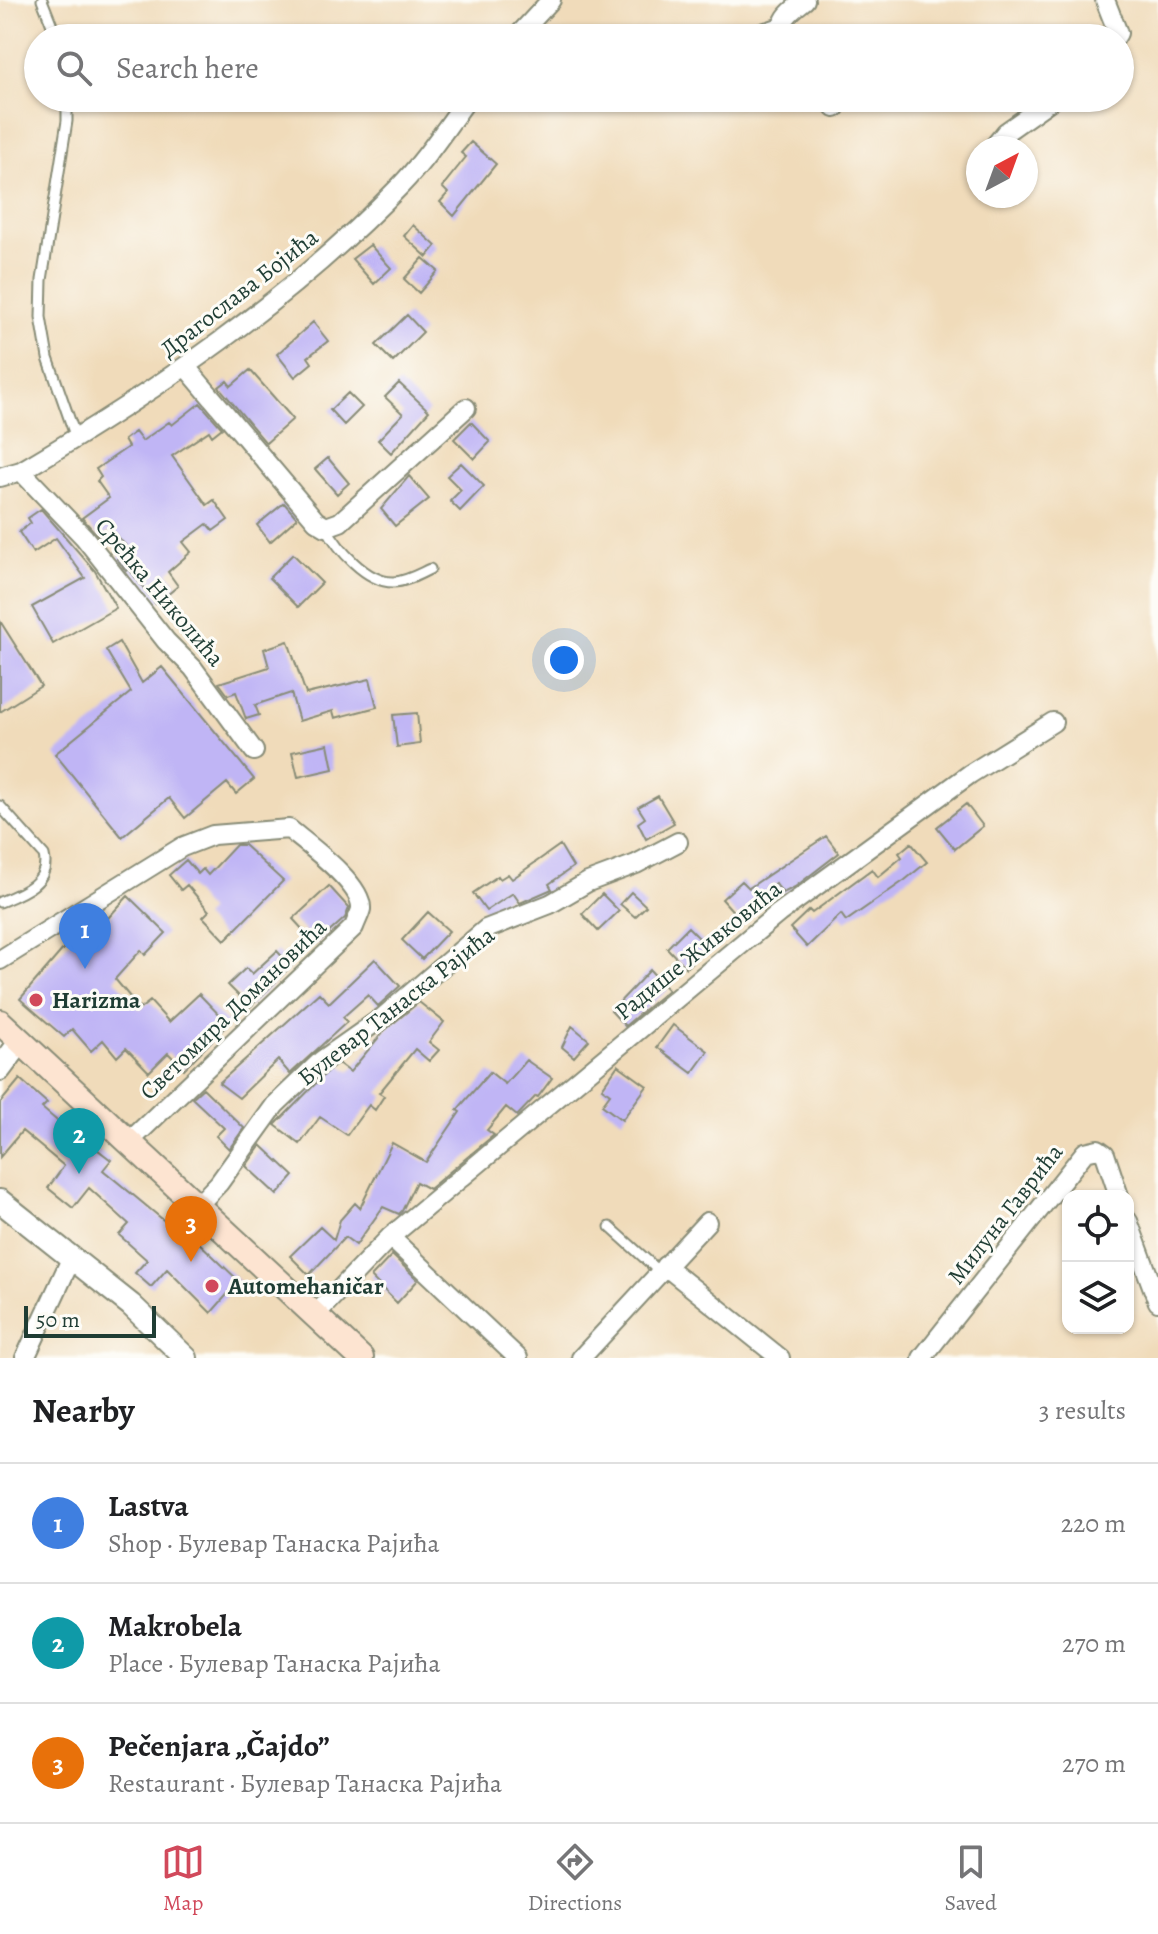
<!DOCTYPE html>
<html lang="en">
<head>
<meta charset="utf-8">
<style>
	:root { --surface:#fff; --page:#f2f2f2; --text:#202124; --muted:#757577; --line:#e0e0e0; --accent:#d1495b }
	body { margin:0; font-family:Alegreya,serif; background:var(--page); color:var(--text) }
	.controls { position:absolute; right:24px; bottom:24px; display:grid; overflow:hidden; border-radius:16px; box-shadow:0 2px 6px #0004 }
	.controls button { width:72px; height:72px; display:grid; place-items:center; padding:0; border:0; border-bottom:2px solid var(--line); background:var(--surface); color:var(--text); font:40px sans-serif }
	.compass { position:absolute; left:966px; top:136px; width:72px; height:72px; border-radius:50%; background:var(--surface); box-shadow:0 2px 6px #0004; rotate:41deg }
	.scale { position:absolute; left:24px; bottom:20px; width:132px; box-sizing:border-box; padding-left:8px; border:4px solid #1f3d34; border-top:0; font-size:22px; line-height:28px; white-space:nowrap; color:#1f3d34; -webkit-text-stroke:6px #fdfcf7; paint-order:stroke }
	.you { position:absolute; left:564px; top:660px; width:28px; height:28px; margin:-20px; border:6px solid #fff; border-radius:50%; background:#1a73e8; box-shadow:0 0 0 12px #1a73e833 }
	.badge { display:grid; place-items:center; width:52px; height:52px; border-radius:50%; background:var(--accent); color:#fff; font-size:26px; font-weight:700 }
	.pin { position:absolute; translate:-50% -66px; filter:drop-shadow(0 2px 4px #0008) }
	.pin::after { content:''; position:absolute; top:42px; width:28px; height:24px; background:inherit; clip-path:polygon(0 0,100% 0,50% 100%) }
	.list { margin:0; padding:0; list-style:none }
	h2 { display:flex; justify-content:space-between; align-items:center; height:104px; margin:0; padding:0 32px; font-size:34px }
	h2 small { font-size:26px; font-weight:400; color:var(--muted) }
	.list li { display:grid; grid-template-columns:52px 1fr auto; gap:24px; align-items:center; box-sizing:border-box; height:120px; padding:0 32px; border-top:2px solid var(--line) }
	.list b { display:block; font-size:30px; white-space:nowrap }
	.list p { margin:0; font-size:26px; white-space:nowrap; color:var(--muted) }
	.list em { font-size:26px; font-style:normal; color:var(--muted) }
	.icon { flex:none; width:44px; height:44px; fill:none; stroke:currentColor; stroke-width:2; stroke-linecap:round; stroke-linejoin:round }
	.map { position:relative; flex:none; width:1158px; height:1358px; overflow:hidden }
	.search { position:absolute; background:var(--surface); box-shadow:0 2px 6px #0004; left:24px; right:24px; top:24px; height:88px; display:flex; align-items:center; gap:20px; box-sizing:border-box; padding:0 28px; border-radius:44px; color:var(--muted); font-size:30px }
	.sheet { height:464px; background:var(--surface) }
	nav { display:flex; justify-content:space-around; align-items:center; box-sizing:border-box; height:112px; border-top:2px solid var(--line); background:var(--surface); font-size:22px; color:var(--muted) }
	nav a { display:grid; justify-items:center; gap:4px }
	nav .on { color:var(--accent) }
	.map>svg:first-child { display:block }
	.building { fill:#c0b5f5 }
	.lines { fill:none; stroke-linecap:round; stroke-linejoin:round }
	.service-casing { stroke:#888c77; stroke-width:13 }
	.minor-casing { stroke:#888c77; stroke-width:22 }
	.tertiary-casing { stroke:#888c77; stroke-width:26 }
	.secondary-casing { stroke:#888c77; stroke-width:28 }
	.service { stroke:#fff; stroke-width:9 }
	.minor { stroke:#fff; stroke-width:18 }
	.tertiary { stroke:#fff; stroke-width:22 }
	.secondary { stroke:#fde4d1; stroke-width:24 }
	.poi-dot { fill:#d1495b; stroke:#fdfcf7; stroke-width:3 }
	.labels { text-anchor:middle; stroke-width:6; stroke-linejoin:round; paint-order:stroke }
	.street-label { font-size:24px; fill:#1f3d34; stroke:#fdfcf7 }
	.poi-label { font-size:24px; font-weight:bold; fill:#1f3d34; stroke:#fdfcf7; text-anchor:start }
</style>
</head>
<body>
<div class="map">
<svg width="1158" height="1358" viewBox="0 0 1158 1358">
	<rect width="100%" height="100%" fill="#fdfcf7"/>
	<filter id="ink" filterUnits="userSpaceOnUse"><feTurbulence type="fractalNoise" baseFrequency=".0125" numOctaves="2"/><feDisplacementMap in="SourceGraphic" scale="16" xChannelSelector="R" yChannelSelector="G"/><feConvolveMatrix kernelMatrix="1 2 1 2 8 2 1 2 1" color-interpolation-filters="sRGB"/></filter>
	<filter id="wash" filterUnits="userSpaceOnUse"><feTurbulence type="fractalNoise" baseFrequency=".006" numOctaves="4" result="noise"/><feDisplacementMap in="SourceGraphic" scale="32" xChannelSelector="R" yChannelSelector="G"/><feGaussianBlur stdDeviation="1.8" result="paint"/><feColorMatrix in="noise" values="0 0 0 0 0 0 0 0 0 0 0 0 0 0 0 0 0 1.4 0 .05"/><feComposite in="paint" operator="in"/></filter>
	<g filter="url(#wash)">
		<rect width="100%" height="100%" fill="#f0dbba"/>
		<g id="blocks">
			<path class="building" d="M471 142 496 164 454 216 440 202 448 193 442 187 466 157 461 153Z
				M413 225 436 246 427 257 404 236Z
				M370 245 391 268 374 284 352 259Z
				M423 258 438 271 419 293 404 279Z
				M407 315 423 332 393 362 376 345Z
				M313 322 328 341 308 357 312 363 295 377 277 354Z
				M250 370 293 419 266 443 219 387 227 381 231 386Z
				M399 383 429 411 391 453 378 440 403 414 385 397Z
				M348 393 362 407 344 425 330 410Z
				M200 403 222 428 212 436 209 431 172 456 207 505 214 500 228 520 213 531 207 524 183 542 191 552 168 572 178 586 156 604 129 569 126 571 117 559 128 548 111 530 100 538 82 518 109 498 97 481 101 477 96 469 128 447 124 440 135 432 142 441 169 422 172 425Z
				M471 422 490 442 474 459 454 439Z
				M328 458 349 483 337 494 315 469Z
				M461 463 484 486 460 511 450 501 461 490 447 476Z
				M409 476 429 499 395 526 381 509Z
				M284 503 297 518 270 542 257 525Z
				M41 509 95 571 116 608 53 644 32 607 85 578 56 538 33 553 19 532 31 523 28 518Z
				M293 554 322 583 298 607 269 578Z
				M0 621 41 686 0 712Z
				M288 641 306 694 370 679 377 707 335 718 333 711 299 721 291 693 255 705 259 715 246 719 236 692 228 695 219 683 269 667 264 649Z
				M119 642 142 683 162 667 254 779 236 794 227 783 185 818 169 798 122 837 55 754 131 692 106 650Z
				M417 713 420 744 397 747 393 715Z
				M328 744 333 769 298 777 292 752Z
				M658 796 674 823 646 839 638 823 645 818 638 807Z
				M966 804 983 826 955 849 937 827Z
				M826 836 839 853 795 887 783 893 775 883 738 917 722 899 742 881 749 888Z
				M911 843 927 862 905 880 846 921 841 914 807 947 790 928 809 910 812 913 872 869 878 877 902 857 899 853Z
				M236 845H244L283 881 225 940 203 917 209 911 187 885 181 890 169 875 186 860 198 874 203 869 208 875Z
				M560 845 573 867 549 884 552 889 520 903 513 893 486 911 473 893 498 876 500 879 508 874 512 879Z
				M329 886 349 908 345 918 316 944 293 919Z
				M631 892 646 906 635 917 620 904Z
				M602 894 619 911 598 931 582 914Z
				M128 896 166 933 145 955 141 950 115 979 140 1009 150 1001 169 1022 199 994 228 1024 184 1069 168 1053 149 1072 126 1048 117 1057 103 1040 91 1051 72 1029 64 1037 20 999 89 919 99 928Z
				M428 912 449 931 422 959 402 940Z
				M688 927 707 946 686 968 667 948Z
				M277 951 291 966 250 1007 228 985 246 968 252 974Z
				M375 959 400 986 378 1006 368 995 343 1017 347 1022 290 1074 278 1060 239 1098 219 1083 319 993 329 1003Z
				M650 970 668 990 625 1026 611 1011Z
				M419 1002 444 1022 429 1042 439 1050 429 1061 415 1049 379 1093 384 1096 375 1110 369 1105 347 1135 320 1117 300 1144 275 1125 330 1069 338 1063 350 1072 384 1031Z
				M673 1025 708 1051 692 1073 657 1047Z
				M572 1026 589 1040 574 1057 562 1047Z
				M526 1060 552 1078 538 1097 536 1096 517 1116 506 1107 487 1130 494 1135 429 1189 416 1182 402 1211 399 1214 383 1207 356 1245 345 1237 309 1275 290 1256 320 1227 334 1240 340 1220 355 1203 360 1208 392 1143 426 1162 460 1112 457 1110 490 1072 505 1084Z
				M618 1065 647 1086 622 1120 602 1105 610 1094 602 1088Z
				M20 1079 47 1103 42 1108 83 1143 85 1140 111 1160 103 1170 191 1243 195 1239 239 1281 211 1313 167 1269 151 1287 135 1273 147 1260 119 1235 129 1224 89 1188 73 1208 48 1188 64 1166 22 1131 0 1157V1103Z
				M203 1088 244 1128 229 1149 216 1136 224 1128 192 1098Z
				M261 1145 294 1176 277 1195 246 1166Z
				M392 1255 418 1280 397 1303 371 1277Z"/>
		</g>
	</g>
	<g filter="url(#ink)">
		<use href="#blocks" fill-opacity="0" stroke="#888c77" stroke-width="2"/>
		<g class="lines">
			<defs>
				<path id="service" d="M42 0 57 38
					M733 38 782 22
					M67 98V121L42 280 41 317 48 358 76 438
					M326 527C338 549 366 582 393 582 406 582 419 574 430 569
					M0 806 44 855C51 883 20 894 0 902
					M610 1227 660 1272"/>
				<path id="minor" d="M1105 0 1118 33 1115 38
					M516 38 551 0
					M784 38C778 19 791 11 805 0
					M827 98 835 108
					M993 148 1006 132 1054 98
					M186 367 316 521 326 527 340 522 466 408
					M21 471 84 537 166 641 193 668 254 751
					M0 477 21 471C158 390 290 300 401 185 426 159 447 127 468 98
					M0 960 182 847 213 835 289 829C307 844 363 884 361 909 360 914 356 921 354 927L131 1140
					M199 1204 219 1183 275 1105 322 1060 383 1017 486 929 550 904 588 882 636 864 678 842
					M1128 1221 1158 1302
					M390 1237 518 1358
					M665 1266 780 1358
					M316 1314 390 1237 779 913 970 774 1053 722
					M25 1358 72 1257
					M581 1358 707 1222
					M922 1358 1085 1152 1098 1149 1105 1154 1119 1196"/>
				<path id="tertiary" d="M0 1069 21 1041
					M0 1201 131 1305 186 1358"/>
				<path id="secondary" d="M0 1022 361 1358"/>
			</defs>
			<use href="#service" class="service-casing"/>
			<use href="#minor" class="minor-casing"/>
			<use href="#tertiary" class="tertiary-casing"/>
			<use href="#secondary" class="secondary-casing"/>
			<use href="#service" class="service"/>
			<use href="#minor" class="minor"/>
			<use href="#tertiary" class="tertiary"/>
			<use href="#secondary" class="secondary"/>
		</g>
	</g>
	<g class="poi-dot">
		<circle cx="36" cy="1000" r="8"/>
		<circle cx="212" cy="1286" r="8"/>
	</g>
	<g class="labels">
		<g class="street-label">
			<text transform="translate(239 293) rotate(-38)" y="8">Драгослава Бојића</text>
			<text transform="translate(160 592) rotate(50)" y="8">Срећка Николића</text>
			<text transform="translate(698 950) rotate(-39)" y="8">Радише Живковића</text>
			<text transform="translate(396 1006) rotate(-38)" y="8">Булевар Танаска Рајића</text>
			<text transform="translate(233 1009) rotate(-44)" y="8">Светомира Домановића</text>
			<text transform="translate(1005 1214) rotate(-52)" y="8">Милуна Гаврића</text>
		</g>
		<g class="poi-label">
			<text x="52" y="1008">Harizma</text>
			<text x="228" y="1294">Automehaničar</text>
		</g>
	</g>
</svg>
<div class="controls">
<button><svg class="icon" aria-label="locate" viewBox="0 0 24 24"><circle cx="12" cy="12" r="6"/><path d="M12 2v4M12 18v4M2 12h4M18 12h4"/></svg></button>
<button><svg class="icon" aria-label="layers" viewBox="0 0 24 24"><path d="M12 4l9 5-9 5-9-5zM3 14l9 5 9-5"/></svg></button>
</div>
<svg class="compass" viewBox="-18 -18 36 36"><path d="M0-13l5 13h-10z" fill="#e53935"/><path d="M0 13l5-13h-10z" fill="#757577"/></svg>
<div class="scale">50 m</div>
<div class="you"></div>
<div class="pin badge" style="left:85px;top:969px;background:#3f7fe0">1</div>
<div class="pin badge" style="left:79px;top:1174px;background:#0f9aa8">2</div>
<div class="pin badge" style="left:191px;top:1262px;background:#e8710a">3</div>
<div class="search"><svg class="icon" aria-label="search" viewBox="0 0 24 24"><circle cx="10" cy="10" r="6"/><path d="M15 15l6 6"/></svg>Search here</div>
</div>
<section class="sheet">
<h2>Nearby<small>3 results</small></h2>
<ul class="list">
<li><span class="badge" style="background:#3f7fe0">1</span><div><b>Lastva</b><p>Shop · Булевар Танаска Рајића</p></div><em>220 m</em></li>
<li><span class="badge" style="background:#0f9aa8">2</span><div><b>Makrobela</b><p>Place · Булевар Танаска Рајића</p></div><em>270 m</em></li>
<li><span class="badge" style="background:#e8710a">3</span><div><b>Pečenjara „Čajdo”</b><p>Restaurant · Булевар Танаска Рајића</p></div><em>270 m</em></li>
</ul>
</section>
<nav>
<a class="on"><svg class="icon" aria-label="map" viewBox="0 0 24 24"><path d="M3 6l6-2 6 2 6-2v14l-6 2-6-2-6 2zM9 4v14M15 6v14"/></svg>Map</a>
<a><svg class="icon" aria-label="directions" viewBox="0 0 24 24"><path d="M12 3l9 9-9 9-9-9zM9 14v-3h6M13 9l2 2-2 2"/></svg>Directions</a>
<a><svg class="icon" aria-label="saved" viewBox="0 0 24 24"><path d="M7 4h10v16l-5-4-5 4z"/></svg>Saved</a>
</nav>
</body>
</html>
